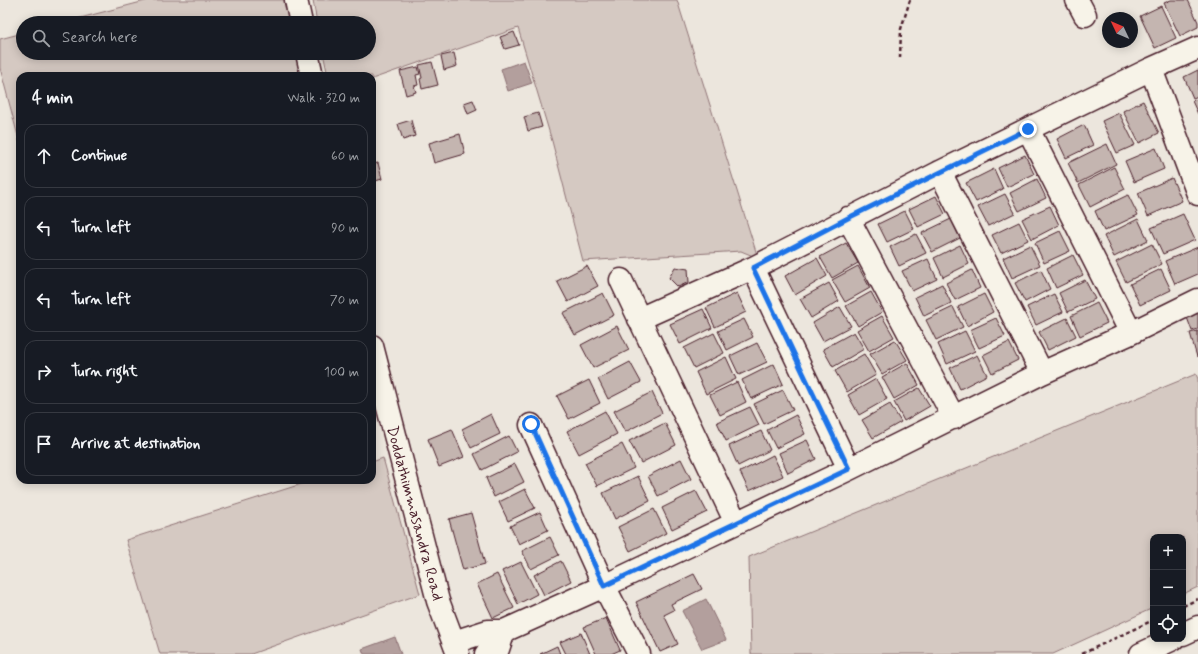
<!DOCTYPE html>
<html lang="en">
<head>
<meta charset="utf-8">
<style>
	:root { --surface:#171b24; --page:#20242c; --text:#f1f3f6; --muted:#9ea1a6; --line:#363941 }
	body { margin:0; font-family:Mynerve,sans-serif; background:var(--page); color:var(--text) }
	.controls { position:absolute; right:12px; bottom:12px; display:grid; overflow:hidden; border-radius:8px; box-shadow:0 2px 10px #0003 }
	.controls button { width:36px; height:36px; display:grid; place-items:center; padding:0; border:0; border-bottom:1px solid var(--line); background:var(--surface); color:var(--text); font:20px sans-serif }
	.compass { position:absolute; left:1102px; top:12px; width:36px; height:36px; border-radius:50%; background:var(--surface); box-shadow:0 2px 10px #0003; rotate:314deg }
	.stop { position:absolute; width:12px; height:12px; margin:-9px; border:3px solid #1a73e8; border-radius:50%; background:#fff }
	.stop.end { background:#1a73e8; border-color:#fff; box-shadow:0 1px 4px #0008 }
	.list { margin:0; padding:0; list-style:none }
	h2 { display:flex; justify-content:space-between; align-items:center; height:52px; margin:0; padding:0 16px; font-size:17px }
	h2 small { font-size:13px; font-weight:400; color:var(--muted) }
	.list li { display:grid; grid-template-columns:26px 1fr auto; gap:12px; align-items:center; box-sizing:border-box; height:64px; margin:0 8px 8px; padding:0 8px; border:1px solid var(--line); border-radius:12px }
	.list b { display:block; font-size:15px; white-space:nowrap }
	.list em { font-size:13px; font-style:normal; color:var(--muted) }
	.icon { flex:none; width:22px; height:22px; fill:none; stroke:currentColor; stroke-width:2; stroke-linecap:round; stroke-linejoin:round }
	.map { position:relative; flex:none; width:1198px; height:654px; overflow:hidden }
	.search { position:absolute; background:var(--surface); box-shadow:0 2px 10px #0003; left:16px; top:16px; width:360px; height:44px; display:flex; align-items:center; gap:10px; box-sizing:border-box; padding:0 14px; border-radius:22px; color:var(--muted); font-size:15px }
	.panel { position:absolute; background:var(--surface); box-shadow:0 2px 10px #0003; left:16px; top:72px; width:360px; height:412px; border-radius:12px }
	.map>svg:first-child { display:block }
	.green { fill:#d5c9c2; stroke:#907476 }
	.water { fill:#b39f9d; stroke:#896c6f }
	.building { fill:#c4b5b0; stroke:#4a1f2b }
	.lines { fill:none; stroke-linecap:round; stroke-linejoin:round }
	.street-casing { stroke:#4a1f2b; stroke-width:25 }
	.secondary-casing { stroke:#4a1f2b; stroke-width:25 }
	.path { stroke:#4a1f2b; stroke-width:2.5; stroke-dasharray:4 3; stroke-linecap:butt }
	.street { stroke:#f7f3e8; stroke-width:22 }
	.secondary { stroke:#f7f3e8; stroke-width:22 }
	.route { stroke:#1a73e8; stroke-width:5 }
	.labels { text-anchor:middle; stroke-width:3; stroke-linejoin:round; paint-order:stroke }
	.street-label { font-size:16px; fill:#4a1f2b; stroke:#f7f3e8 }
</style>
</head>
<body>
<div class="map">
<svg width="1198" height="654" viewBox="0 0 1198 654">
	<rect width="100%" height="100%" fill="#ece6dd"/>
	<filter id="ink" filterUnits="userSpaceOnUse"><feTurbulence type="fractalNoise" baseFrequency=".025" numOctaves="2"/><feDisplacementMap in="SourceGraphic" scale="8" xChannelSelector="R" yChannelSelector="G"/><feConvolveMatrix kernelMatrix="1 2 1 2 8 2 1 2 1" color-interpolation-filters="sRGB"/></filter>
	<g filter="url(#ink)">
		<path class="green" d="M149 0H287L293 23H61Z
			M313 0H677L758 258 741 251 583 261 552 141 518 28 372 79V76H328L323 53H369V23H317Z
			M23 33V53H300L306 76H20V144L0 68V39Z
			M1196 374 1198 379V587L1183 594V537H1153V608L1053 654H751L749 557Z
			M383 458 420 594 251 654H160L126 540 314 480H372V462Z"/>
		<path class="water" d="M524 61 532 83 508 91 501 69Z
			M706 599 726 640 702 649 682 611Z
			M395 637 401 654H364L362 649Z"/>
		<path class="building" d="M1171 0H1188L1198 22V27L1180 36 1164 3Z
			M1161 6 1176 38 1155 48 1140 16Z
			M514 32 519 45 505 49 500 37Z
			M454 53 457 66 444 70 441 56Z
			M432 62 438 85 422 89 420 79 422 78 419 65Z
			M418 67 420 74 416 75 418 85 414 86 416 92 406 95 400 71Z
			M1198 70V96L1193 98 1184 77Z
			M1198 99V114L1192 101Z
			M473 100 477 110 468 114 464 103Z
			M1143 101 1159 133 1139 143 1123 111Z
			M538 113 542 127 528 131 524 117Z
			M1119 113 1135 145 1117 153 1102 121Z
			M411 120 415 136 403 140 398 124Z
			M1084 125 1093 145 1066 158 1057 139Z
			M460 134 465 154 434 163 429 143Z
			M1107 144 1116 164 1078 183 1068 163Z
			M1156 148 1164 169 1134 182 1125 161Z
			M1025 155 1034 174 1007 187 998 168Z
			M378 163 382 179 372 182V164Z
			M1114 167 1125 189 1090 207 1079 185Z
			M994 169 1003 189 976 202 966 183Z
			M1172 178 1182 201 1148 216 1138 193Z
			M1037 179 1046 198 1019 211 1010 193Z
			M1005 194 1015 213 988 226 978 207Z
			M1128 195 1138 215 1104 231 1095 211Z
			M936 196 945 214 918 227 909 209Z
			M1050 206 1059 225 1032 239 1022 219Z
			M905 211 914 229 887 242 878 224Z
			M1183 214 1195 240 1163 254 1151 228Z
			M951 219 960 238 932 252 922 233Z
			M1138 219 1148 240 1114 257 1104 236Z
			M1019 222 1028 240 1001 253 992 235Z
			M1060 231 1070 251 1044 263 1035 243Z
			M916 234 926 253 899 266 890 247Z
			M846 243 858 263 832 278 820 257Z
			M1152 244 1162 264 1126 282 1116 262Z
			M960 245 969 264 943 277 934 258Z
			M1030 245 1040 265 1012 278 1003 258Z
			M1198 247V274L1175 284 1165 261Z
			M1073 255 1083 275 1056 288 1047 268Z
			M817 258 827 276 795 295 785 276Z
			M928 259 937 279 912 291 902 271Z
			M587 266 598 286 568 302 557 281Z
			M858 266 870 288 845 302 832 280Z
			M675 267 688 269 689 282 678 287 669 278Z
			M1161 269 1171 290 1140 305 1130 284Z
			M972 270 980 288 955 300 946 283Z
			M1041 270 1050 289 1025 302 1015 283Z
			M1085 280 1095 299 1068 312 1059 293Z
			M829 283 839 301 811 318 800 299Z
			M942 284 951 303 924 316 915 297Z
			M871 292 882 312 858 326 846 306Z
			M603 293 614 315 575 335 563 313Z
			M737 293 746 312 715 327 706 308Z
			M984 294 993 312 967 326 958 307Z
			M1054 294 1063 312 1036 325 1027 307Z
			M1097 303 1107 323 1080 336 1071 316Z
			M840 307 851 326 823 341 813 323Z
			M953 307 963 327 936 340 926 320Z
			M1198 307V329L1192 331 1185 312Z
			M703 309 712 328 680 344 670 324Z
			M882 316 894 337 869 351 857 330Z
			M996 318 1005 336 979 348 970 330Z
			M1067 318 1076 336 1048 350 1039 332Z
			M744 319 753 337 727 350 718 331Z
			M617 326 629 350 593 368 581 345Z
			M965 331 975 351 947 364 938 344Z
			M1198 331V356L1197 357 1190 333Z
			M854 332 864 349 833 367 823 349Z
			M714 333 724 353 694 368 684 348Z
			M895 340 907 360 882 374 870 354Z
			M1009 342 1018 360 992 373 983 355Z
			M757 343 767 362 739 375 730 356Z
			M864 354 876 375 847 392 835 371Z
			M977 355 987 375 960 389 950 368Z
			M726 357 736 379 706 394 696 372Z
			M630 362 641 382 608 399 598 379Z
			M907 363 919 385 894 399 882 377Z
			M774 364 783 384 751 399 742 380Z
			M876 379 887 399 859 415 848 395Z
			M589 380 600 403 569 419 557 396Z
			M737 382 746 402 720 415 710 395Z
			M919 388 930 406 904 421 894 402Z
			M783 390 793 410 764 424 754 404Z
			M652 392 662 413 625 432 614 411Z
			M890 404 901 422 873 438 862 420Z
			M750 407 759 425 726 441 717 422Z
			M605 411 617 434 579 454 567 431Z
			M491 414 500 434 471 448 462 429Z
			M796 415 805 434 776 448 767 430Z
			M665 423 676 445 641 463 629 441Z
			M452 429 464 457 439 467 428 439Z
			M761 431 770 450 738 466 729 446Z
			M509 436 517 452 482 470 474 454Z
			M807 440 816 459 788 473 779 453Z
			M622 444 634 468 597 486 585 463Z
			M773 455 783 476 749 491 740 472Z
			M681 459 691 479 658 496 648 476Z
			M515 464 524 482 494 497 486 478Z
			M638 476 650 501 615 519 603 493Z
			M525 489 535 508 508 521 499 502Z
			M696 491 707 512 672 529 662 508Z
			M654 509 666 533 630 551 618 527Z
			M540 512 548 530 519 544 510 526Z
			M471 513 485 564 463 570 449 519Z
			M550 537 559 555 531 569 522 551Z
			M561 561 571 581 544 595 534 575Z
			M521 562 537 594 518 604 502 571Z
			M497 574 514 608 493 618 477 584Z
			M694 574 702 589 671 604 674 610 664 615 678 644 660 652 636 602Z
			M606 618 620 650 611 654H596L584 627Z
			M581 633 590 654H566L560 642Z
			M557 646 560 654H540Z"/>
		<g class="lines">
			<defs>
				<path id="street" d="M1077 0 1085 15
					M1151 69 1198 194
					M1028 129 1131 333
					M940 172 1042 373
					M848 218 954 418
					M753 268 849 469
					M621 280 736 523
					M639 319 753 268 940 172 1151 69 1198 48
					M531 425 604 586 639 654
					M1183 634 1198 627
					M454 642 488 631H504L604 586 849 469 1042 373 1131 333 1198 300
					M486 654 498 649 504 631
					M1141 654 1173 639"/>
				<path id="secondary" d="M296 0 301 23
					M307 53 312 76
					M372 346 438 601 458 654"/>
			</defs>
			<use href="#street" class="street-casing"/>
			<use href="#secondary" class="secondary-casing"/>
			<path class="path" d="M900 58 901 29 910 0
				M1183 606 1198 599
				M1082 654 1153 620"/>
			<use href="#street" class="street"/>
			<use href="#secondary" class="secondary"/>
		</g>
	</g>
	<g class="lines" filter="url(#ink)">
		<path class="route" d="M531 424 604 586 849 469 753 268 848 218 1028 129"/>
	</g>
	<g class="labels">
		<g class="street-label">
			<text transform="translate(416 513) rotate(75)" y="6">Doddathimmasandra Road</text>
		</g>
	</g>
</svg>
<div class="controls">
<button>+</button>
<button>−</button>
<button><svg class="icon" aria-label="locate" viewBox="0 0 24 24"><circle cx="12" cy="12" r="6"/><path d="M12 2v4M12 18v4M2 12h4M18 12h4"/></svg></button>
</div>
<svg class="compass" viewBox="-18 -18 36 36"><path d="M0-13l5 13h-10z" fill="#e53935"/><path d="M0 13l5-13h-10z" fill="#9ea1a6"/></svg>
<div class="stop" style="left:531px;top:424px"></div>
<div class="stop end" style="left:1028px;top:129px"></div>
<div class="search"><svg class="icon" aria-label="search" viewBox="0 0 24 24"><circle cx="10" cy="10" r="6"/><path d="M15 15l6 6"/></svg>Search here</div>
<section class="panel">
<h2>4 min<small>Walk · 320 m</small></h2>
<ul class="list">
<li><svg class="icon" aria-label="ahead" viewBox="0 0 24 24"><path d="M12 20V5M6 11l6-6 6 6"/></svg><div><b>Continue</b></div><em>60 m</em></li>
<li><svg class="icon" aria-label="left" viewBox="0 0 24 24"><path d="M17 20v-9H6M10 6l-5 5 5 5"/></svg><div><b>Turn left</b></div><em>90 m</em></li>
<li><svg class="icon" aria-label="left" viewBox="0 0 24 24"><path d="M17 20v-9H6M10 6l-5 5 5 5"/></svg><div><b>Turn left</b></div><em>70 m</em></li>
<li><svg class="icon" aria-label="right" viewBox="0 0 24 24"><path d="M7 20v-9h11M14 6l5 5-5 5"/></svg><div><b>Turn right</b></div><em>100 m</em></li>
<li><svg class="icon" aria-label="arrive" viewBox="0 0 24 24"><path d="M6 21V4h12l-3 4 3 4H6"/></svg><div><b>Arrive at destination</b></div></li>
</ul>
</section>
</div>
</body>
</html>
